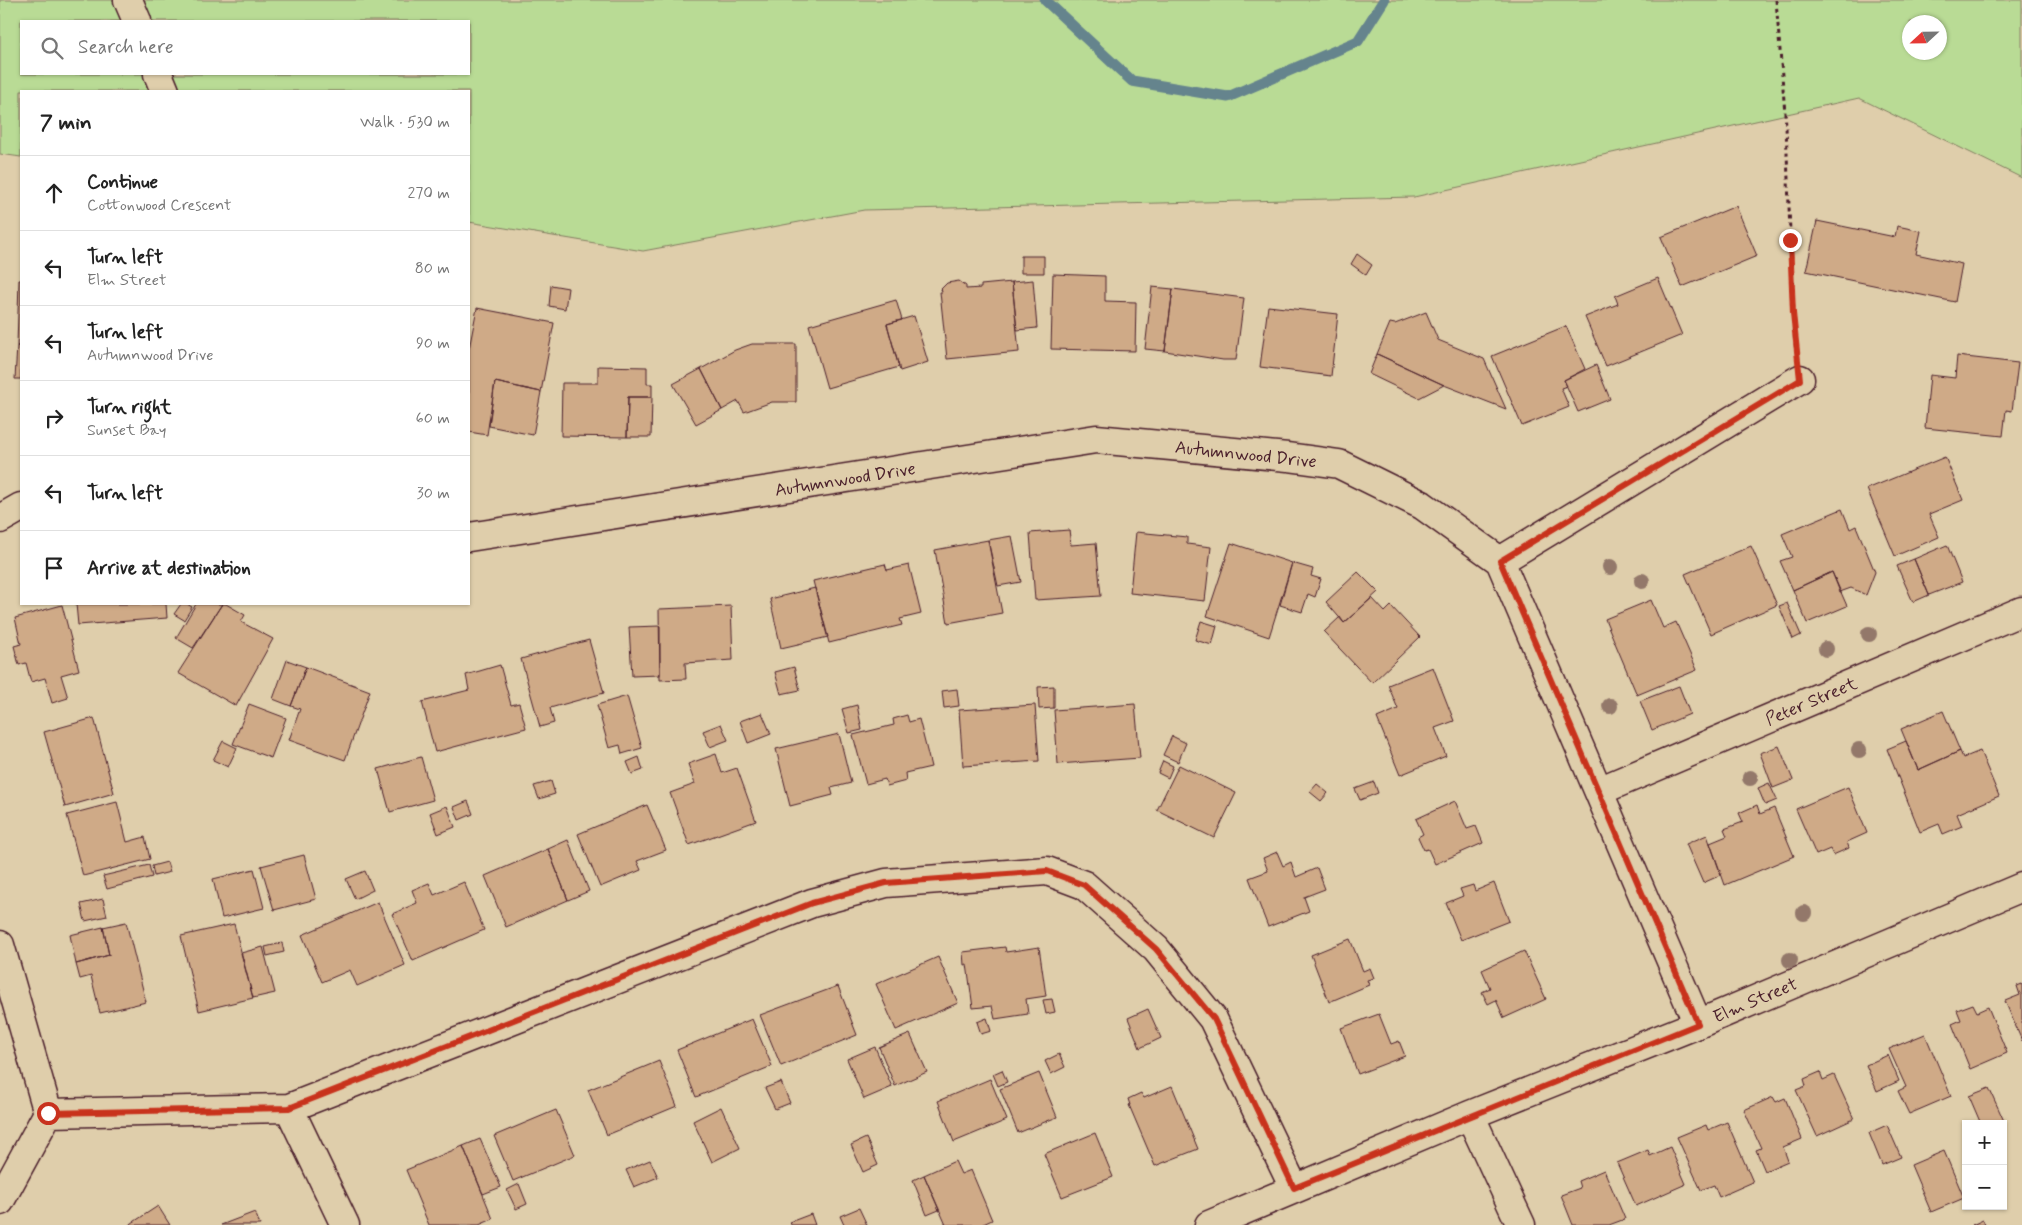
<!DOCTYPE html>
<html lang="en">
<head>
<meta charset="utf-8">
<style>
	:root { --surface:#fff; --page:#f2f2f2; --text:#222; --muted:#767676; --line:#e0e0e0 }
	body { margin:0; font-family:Mynerve,sans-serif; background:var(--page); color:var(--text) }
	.controls { position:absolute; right:15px; bottom:15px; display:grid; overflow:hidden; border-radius:0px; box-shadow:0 1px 4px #0004 }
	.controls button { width:45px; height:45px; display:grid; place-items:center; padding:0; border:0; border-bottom:1px solid var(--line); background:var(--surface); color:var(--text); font:25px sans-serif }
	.compass { position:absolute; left:1902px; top:15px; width:45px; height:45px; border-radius:50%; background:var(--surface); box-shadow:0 1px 4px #0004; rotate:248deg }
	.stop { position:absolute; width:15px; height:15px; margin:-11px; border:4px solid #c8321e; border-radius:50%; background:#fff }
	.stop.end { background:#c8321e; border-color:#fff; box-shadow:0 1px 5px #0008 }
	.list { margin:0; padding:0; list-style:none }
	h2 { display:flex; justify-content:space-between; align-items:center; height:65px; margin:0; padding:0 20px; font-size:21px }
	h2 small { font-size:16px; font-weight:400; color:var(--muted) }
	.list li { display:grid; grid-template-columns:32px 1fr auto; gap:15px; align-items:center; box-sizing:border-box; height:75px; padding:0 20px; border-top:1px solid var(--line) }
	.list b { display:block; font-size:19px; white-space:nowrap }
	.list p { margin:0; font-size:16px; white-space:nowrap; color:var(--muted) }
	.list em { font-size:16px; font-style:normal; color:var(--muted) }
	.icon { flex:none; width:28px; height:28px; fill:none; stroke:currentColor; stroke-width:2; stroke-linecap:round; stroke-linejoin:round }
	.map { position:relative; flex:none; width:2022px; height:1225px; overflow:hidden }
	.search { position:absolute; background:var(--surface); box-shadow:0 1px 4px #0004; left:20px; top:20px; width:450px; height:55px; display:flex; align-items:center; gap:12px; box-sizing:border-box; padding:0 18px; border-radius:0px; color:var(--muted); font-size:19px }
	.panel { position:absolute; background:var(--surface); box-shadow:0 1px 4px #0004; left:20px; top:90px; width:450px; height:515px; border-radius:0px }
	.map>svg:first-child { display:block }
	.green { fill:#b9db95; stroke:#827d60; fill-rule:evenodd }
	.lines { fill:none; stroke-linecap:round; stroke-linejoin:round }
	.stream { stroke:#65848d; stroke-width:11 }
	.building { fill:#cfaa87; stroke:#4a1f2b }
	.minor-casing { stroke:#4a1f2b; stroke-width:31 }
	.path { stroke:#4a1f2b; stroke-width:3; stroke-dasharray:4 4; stroke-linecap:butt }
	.minor { stroke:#dfceab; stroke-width:28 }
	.tree { fill:#93786b }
	.route { stroke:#c8321e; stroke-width:6 }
	.labels { text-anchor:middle; stroke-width:4.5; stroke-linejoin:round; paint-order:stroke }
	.street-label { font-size:18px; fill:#4a1f2b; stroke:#dfceab }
</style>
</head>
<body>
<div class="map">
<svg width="2022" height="1225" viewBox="0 0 2022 1225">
	<rect width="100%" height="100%" fill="#dfceab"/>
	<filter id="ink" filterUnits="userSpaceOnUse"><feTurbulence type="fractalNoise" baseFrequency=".02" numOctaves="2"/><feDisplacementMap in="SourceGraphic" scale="10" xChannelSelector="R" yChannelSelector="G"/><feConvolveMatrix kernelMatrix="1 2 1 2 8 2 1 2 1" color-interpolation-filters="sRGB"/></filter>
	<g filter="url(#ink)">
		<path class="green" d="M0 0H2022V178L1859 98 1414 197 864 210 643 251 469 222V91H21V157L0 154ZM21 21H469V74H21ZM1910 22H1940V52H1910Z"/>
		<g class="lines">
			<path class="stream" d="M1045 0 1132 81 1228 97 1358 41 1384 0"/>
		</g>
		<path class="building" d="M1736 206 1757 256 1682 287 1661 237Z
			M1817 221 1895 237 1897 226 1921 231 1916 254 1962 264 1955 302 1806 271Z
			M1357 254 1372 265 1366 275 1351 264Z
			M1021 256H1044V273H1021Z
			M1053 274 1105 276V301L1136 302 1135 351 1051 349Z
			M1658 278 1682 335 1606 366 1585 317 1618 304 1615 296Z
			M19 280H21V346H17Z
			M1033 280 1037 328 1017 330 1012 282Z
			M959 281 966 286V289L981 288V285L1012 282 1019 352 947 359 940 292H942L941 289 947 283Z
			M551 285 568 288 565 309 549 306Z
			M1152 287 1173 289 1165 351 1145 349Z
			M1173 289 1244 298 1236 360H1223L1165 351Z
			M896 300 902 320 887 324 899 367 827 388 809 325Z
			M1268 306 1338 314 1331 376 1260 367Z
			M477 308 554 323 541 392 495 382 487 435 469 432V349Z
			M1426 312 1438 340 1484 359 1506 409 1444 385 1377 354 1390 323 1395 324Z
			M914 316 928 362 900 371 887 324Z
			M1566 326 1585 369 1564 380 1567 386 1561 388 1569 407 1522 426 1492 356Z
			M752 344H796V402H772L744 412 738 401 722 410 701 369 735 350Z
			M17 346H21V379H15Z
			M1377 354 1444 385 1419 398 1369 374Z
			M1957 356 2018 363 2012 411 2006 410 2003 436 1925 428 1930 375 1955 378Z
			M1596 365 1610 399 1578 412 1564 380Z
			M598 366 647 367V384H652V397H628L627 437 561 436 562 383H598Z
			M701 369 722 410 696 424 673 384Z
			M495 382 541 392 533 435 489 426Z
			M628 397H652L651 437H627Z
			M1945 457 1963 500 1929 514 1939 537 1895 556 1867 489Z
			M1842 509 1850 529 1856 526 1875 572 1866 595 1851 588 1840 592 1832 572 1793 590 1780 561 1792 557 1782 534Z
			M1069 530 1071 545 1096 543 1101 596 1035 600 1030 533Z
			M1136 532 1187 537V544L1211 547 1205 601 1130 593Z
			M1012 536 1021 582 998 586 988 540Z
			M988 540 1002 613 948 623 935 550Z
			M1231 543 1292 563 1269 637 1207 616Z
			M1947 545 1962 582 1929 595 1914 559Z
			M1751 546 1777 605 1711 634 1685 574Z
			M1914 559 1929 595 1913 602 1897 566Z
			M1292 563 1313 569 1311 576 1321 579 1315 597 1308 594 1302 612 1280 605Z
			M885 564 887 570 909 565 921 614 900 619 902 625 829 643 813 581Z
			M1358 572 1378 592 1344 623 1326 602Z
			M1832 572 1847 606 1807 623 1793 590Z
			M815 588 828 637 781 648 770 599Z
			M1372 598 1385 612 1391 606 1420 637 1372 683 1324 632 1340 617 1344 623Z
			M1651 600 1663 628 1676 622 1697 670 1637 695 1605 619Z
			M1787 603 1801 635 1793 639 1779 606Z
			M76 604H166L167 618 78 625Z
			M181 604H187L192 607 184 620 174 614Z
			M196 604H222L193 648 176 638Z
			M222 604H226L245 615 241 622 273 639 236 706 178 673Z
			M62 605 79 670 61 675 68 698 52 703 45 678 31 682 26 663 19 665 14 646 21 644 15 618Z
			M731 606 733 660 685 663 686 679 660 680 659 609Z
			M1201 621 1217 626 1212 645 1195 640Z
			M660 626V675L632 676 629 627Z
			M589 640 604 693 550 708 554 723 540 727 521 659Z
			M287 660 306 667 291 706 273 699Z
			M500 665 511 705 519 703 526 728 435 752 422 702 469 690 466 675Z
			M306 667 370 691 345 760 289 740 300 709 291 706Z
			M794 667 800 690 781 694 775 672Z
			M1433 667 1454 721 1435 728 1446 756 1400 775 1377 718 1398 709 1388 685Z
			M1054 686V708L1039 709 1038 687Z
			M1679 686 1690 714 1652 730 1640 701Z
			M957 689 959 706 944 708 942 691Z
			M627 696 642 748 622 754 620 745 609 748 597 705Z
			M249 704 286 718 271 758 233 744Z
			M1135 704 1140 758 1058 764 1054 710Z
			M857 705 862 730 849 733 842 709Z
			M1035 705 1039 761 963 766 959 710Z
			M1943 711 1960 751 1918 770 1901 729Z
			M762 713 771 734 748 743 740 721Z
			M907 715 909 722 919 719 931 767 905 773 906 781 887 786 885 779 866 784 853 735 894 725 893 719Z
			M94 718 114 793 65 807 44 732Z
			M721 724 728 740 710 747 703 731Z
			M839 734 851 783 831 788 833 795 790 806 776 749Z
			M1172 736 1186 743 1178 762 1163 755Z
			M223 741 237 748 228 767 213 760Z
			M1906 741 1918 770 1960 751 1963 758 1980 751 1999 796 1957 814 1962 826 1943 834 1939 824 1920 832 1887 749Z
			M1779 746 1793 780 1773 788 1760 753Z
			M716 754 722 773 737 768 756 821 689 845 670 793 695 784 688 764Z
			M421 757 433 800 390 812 378 769Z
			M639 757 643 770 632 774 627 762Z
			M1163 761 1173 766 1168 778 1158 773Z
			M1179 765 1236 793 1214 838 1157 810Z
			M551 781 555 794 539 799 534 786Z
			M1374 782 1378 793 1360 800 1355 789Z
			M1769 783 1777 800 1765 805 1758 788Z
			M1317 784 1328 793 1321 801 1310 792Z
			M1848 787 1867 833 1847 842 1849 848 1833 855 1830 849 1816 855 1796 809Z
			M468 801 473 814 459 820 454 807Z
			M1455 801 1467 829 1476 826 1483 843 1435 864 1428 849 1424 850 1418 837 1423 834 1416 819Z
			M117 802 127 842 145 837 150 859 83 876 67 815Z
			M647 805 666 850 637 861 641 870 600 887 578 834Z
			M1757 805 1760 814 1774 808 1794 856 1725 885 1710 843 1727 836 1724 829 1743 822 1739 813Z
			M447 806 455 827 438 834 430 813Z
			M1707 835 1721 875 1703 883 1686 844Z
			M568 840 589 891 568 900 548 849Z
			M548 849 568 900 506 927 485 876Z
			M1277 852 1283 866 1291 862 1296 877 1317 868 1325 889 1304 897 1309 911 1268 927 1249 878 1268 871 1263 858Z
			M304 855 316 899 274 910 261 866Z
			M167 862 170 872 154 876 152 866Z
			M149 865 152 877 107 889 103 876Z
			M254 869 264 908 222 918 213 879Z
			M365 871 373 890 355 899 346 879Z
			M464 882 484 930 413 961 392 914 417 903 412 890 429 883 434 895Z
			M1494 883 1509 921 1461 940 1446 903 1463 896 1460 889 1473 885 1475 891Z
			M103 899 107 916 85 921 81 904Z
			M378 902 405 965 357 986 350 970 322 982 302 935Z
			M126 922 146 1002 100 1013 91 976 80 979 76 964 109 955 103 927Z
			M234 924 253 998 199 1011 181 936Z
			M103 927 109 955 76 964 70 935Z
			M1350 939 1363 971 1370 968 1374 978 1367 980 1369 985 1329 1002 1311 955Z
			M282 943 284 952 267 956 265 947Z
			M263 947 275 993 253 998 241 953Z
			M1005 947 1006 952 1039 947 1046 996 1026 999 1028 1014 995 1019 992 1006 973 1008 967 964 964 965 963 952Z
			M1524 951 1546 999 1504 1018 1496 1000 1488 1004 1482 992 1490 988 1482 970Z
			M938 957 958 1003 896 1030 876 984Z
			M2022 984V1041L2005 1001 2020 995 2017 986Z
			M838 986 857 1035 781 1066 760 1015Z
			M1052 999 1055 1012 1046 1014 1043 1000Z
			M1973 1004 1977 1012 1988 1007 2007 1053 1970 1069 1952 1024 1961 1020 1957 1010Z
			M1148 1009 1161 1038 1140 1048 1128 1018Z
			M1379 1014 1391 1044 1399 1041 1405 1056 1358 1074 1341 1028Z
			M987 1018 991 1031 981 1034 977 1022Z
			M752 1019 772 1066 696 1097 677 1050Z
			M910 1034 927 1072 895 1086 879 1047Z
			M1925 1034 1951 1096 1909 1114 1898 1091 1906 1087 1889 1049Z
			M875 1047 892 1087 864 1099 847 1059Z
			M1059 1054 1065 1067 1051 1074 1045 1061Z
			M1888 1055 1899 1081 1877 1091 1866 1065Z
			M659 1061 677 1106 607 1135 588 1090Z
			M1002 1070 1007 1082 998 1086 993 1074Z
			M1820 1072 1823 1080 1834 1075 1854 1119 1817 1136 1796 1090 1806 1086 1804 1079Z
			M1039 1073 1057 1117 1018 1133 1000 1089Z
			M990 1079 1007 1120 954 1142 938 1101Z
			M781 1082 790 1103 775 1109 765 1088Z
			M1172 1086 1198 1149 1155 1166 1129 1105H1130L1128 1099 1141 1093 1144 1098Z
			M1989 1088 2004 1121 1998 1124H1981L1969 1096Z
			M1773 1097 1776 1102 1785 1098 1802 1139 1783 1147 1788 1161 1765 1171 1756 1150 1761 1148 1744 1110Z
			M721 1107 740 1148 712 1162 693 1121Z
			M556 1110 575 1155 513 1181 494 1136Z
			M1727 1122 1753 1182 1719 1197 1714 1185 1701 1190 1677 1137 1706 1125 1708 1130Z
			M1887 1125 1901 1157 1882 1165 1869 1133Z
			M1095 1133 1113 1177 1062 1197 1044 1154Z
			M866 1138 878 1165 863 1172 851 1145Z
			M480 1139 501 1187 483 1194 463 1146Z
			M463 1146 493 1219 479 1225H429L406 1170Z
			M1670 1147 1686 1184 1636 1206 1617 1163 1648 1150 1650 1156Z
			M1944 1151 1964 1198 1931 1212 1911 1165Z
			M650 1160 658 1177 634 1187 626 1170Z
			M955 1161 961 1174 971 1170 992 1220 981 1225H946L924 1175Z
			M1604 1170 1625 1219 1609 1225H1573L1561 1195 1580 1188 1578 1181Z
			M924 1175 939 1210 927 1215 913 1180Z
			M519 1184 527 1204 516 1209 507 1190Z
			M158 1206 170 1225H129Z
			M859 1208 867 1225H844L840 1216Z
			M255 1212 260 1225H221Z
			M811 1214 815 1225H791L790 1222Z
			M1983 1220 1985 1225H1972Z"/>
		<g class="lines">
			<defs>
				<path id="minor" d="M128 0 137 21
					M158 74 165 91
					M0 519 21 507
					M469 537 1096 439 1288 457 1339 464 1422 505 1500 561 1698 1024
					M1500 561 1800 379
					M1599 791 2022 611
					M0 945 48 1113 0 1201
					M289 1108 345 1225
					M48 1113 289 1108 812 903 886 883 1047 871 1084 885 1156 949 1213 1019 1294 1188
					M1470 1115 1521 1225
					M1209 1225 1470 1115 1698 1024 2022 887"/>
			</defs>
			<use href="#minor" class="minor-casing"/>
			<path class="path" d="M1776 0 1786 126 1793 313 1796 347"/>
			<use href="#minor" class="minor"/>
		</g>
		<g class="tree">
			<circle cx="1610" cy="567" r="8"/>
			<circle cx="1642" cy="581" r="8"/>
			<circle cx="1869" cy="634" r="8"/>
			<circle cx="1826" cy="649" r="8"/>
			<circle cx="1610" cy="706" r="8"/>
			<circle cx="1859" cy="750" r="8"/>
			<circle cx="1750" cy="778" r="8"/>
			<circle cx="1804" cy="913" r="8"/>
			<circle cx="1790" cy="960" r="8"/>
		</g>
	</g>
	<g class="lines" filter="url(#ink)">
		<path class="route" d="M48 1113 289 1108 812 903 886 883 1047 871 1084 885 1156 949 1214 1019 1294 1188 1698 1024 1500 561 1800 380 1793 313 1790 240"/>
	</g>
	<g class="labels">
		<g class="street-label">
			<text transform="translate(1246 454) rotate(6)" y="6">Autumnwood Drive</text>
			<text transform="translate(845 479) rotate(-9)" y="6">Autumnwood Drive</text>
			<text transform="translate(1811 701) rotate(-23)" y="6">Peter Street</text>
			<text transform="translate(1755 1000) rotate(-23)" y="6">Elm Street</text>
		</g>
	</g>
</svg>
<div class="controls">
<button>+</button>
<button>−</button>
</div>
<svg class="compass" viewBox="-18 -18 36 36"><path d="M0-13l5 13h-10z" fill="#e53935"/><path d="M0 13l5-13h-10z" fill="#767676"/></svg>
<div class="stop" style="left:48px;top:1113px"></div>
<div class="stop end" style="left:1790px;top:240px"></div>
<div class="search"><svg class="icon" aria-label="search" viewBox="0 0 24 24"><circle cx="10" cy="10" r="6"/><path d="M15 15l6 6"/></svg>Search here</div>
<section class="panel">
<h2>7 min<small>Walk · 530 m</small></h2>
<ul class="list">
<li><svg class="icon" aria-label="ahead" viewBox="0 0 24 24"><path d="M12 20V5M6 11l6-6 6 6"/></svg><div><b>Continue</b><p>Cottonwood Crescent</p></div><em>270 m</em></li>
<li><svg class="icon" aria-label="left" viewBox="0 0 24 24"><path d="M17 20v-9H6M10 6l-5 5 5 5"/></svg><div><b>Turn left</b><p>Elm Street</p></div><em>80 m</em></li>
<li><svg class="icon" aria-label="left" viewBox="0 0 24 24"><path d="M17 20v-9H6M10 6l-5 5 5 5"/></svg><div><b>Turn left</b><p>Autumnwood Drive</p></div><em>90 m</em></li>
<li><svg class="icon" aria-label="right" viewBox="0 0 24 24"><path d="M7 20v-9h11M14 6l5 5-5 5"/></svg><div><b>Turn right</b><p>Sunset Bay</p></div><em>60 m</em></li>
<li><svg class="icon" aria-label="left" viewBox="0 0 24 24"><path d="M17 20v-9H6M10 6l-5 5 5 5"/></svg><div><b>Turn left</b></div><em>30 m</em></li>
<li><svg class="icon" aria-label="arrive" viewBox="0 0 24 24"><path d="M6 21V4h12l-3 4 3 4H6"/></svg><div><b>Arrive at destination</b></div></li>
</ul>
</section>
</div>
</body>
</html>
